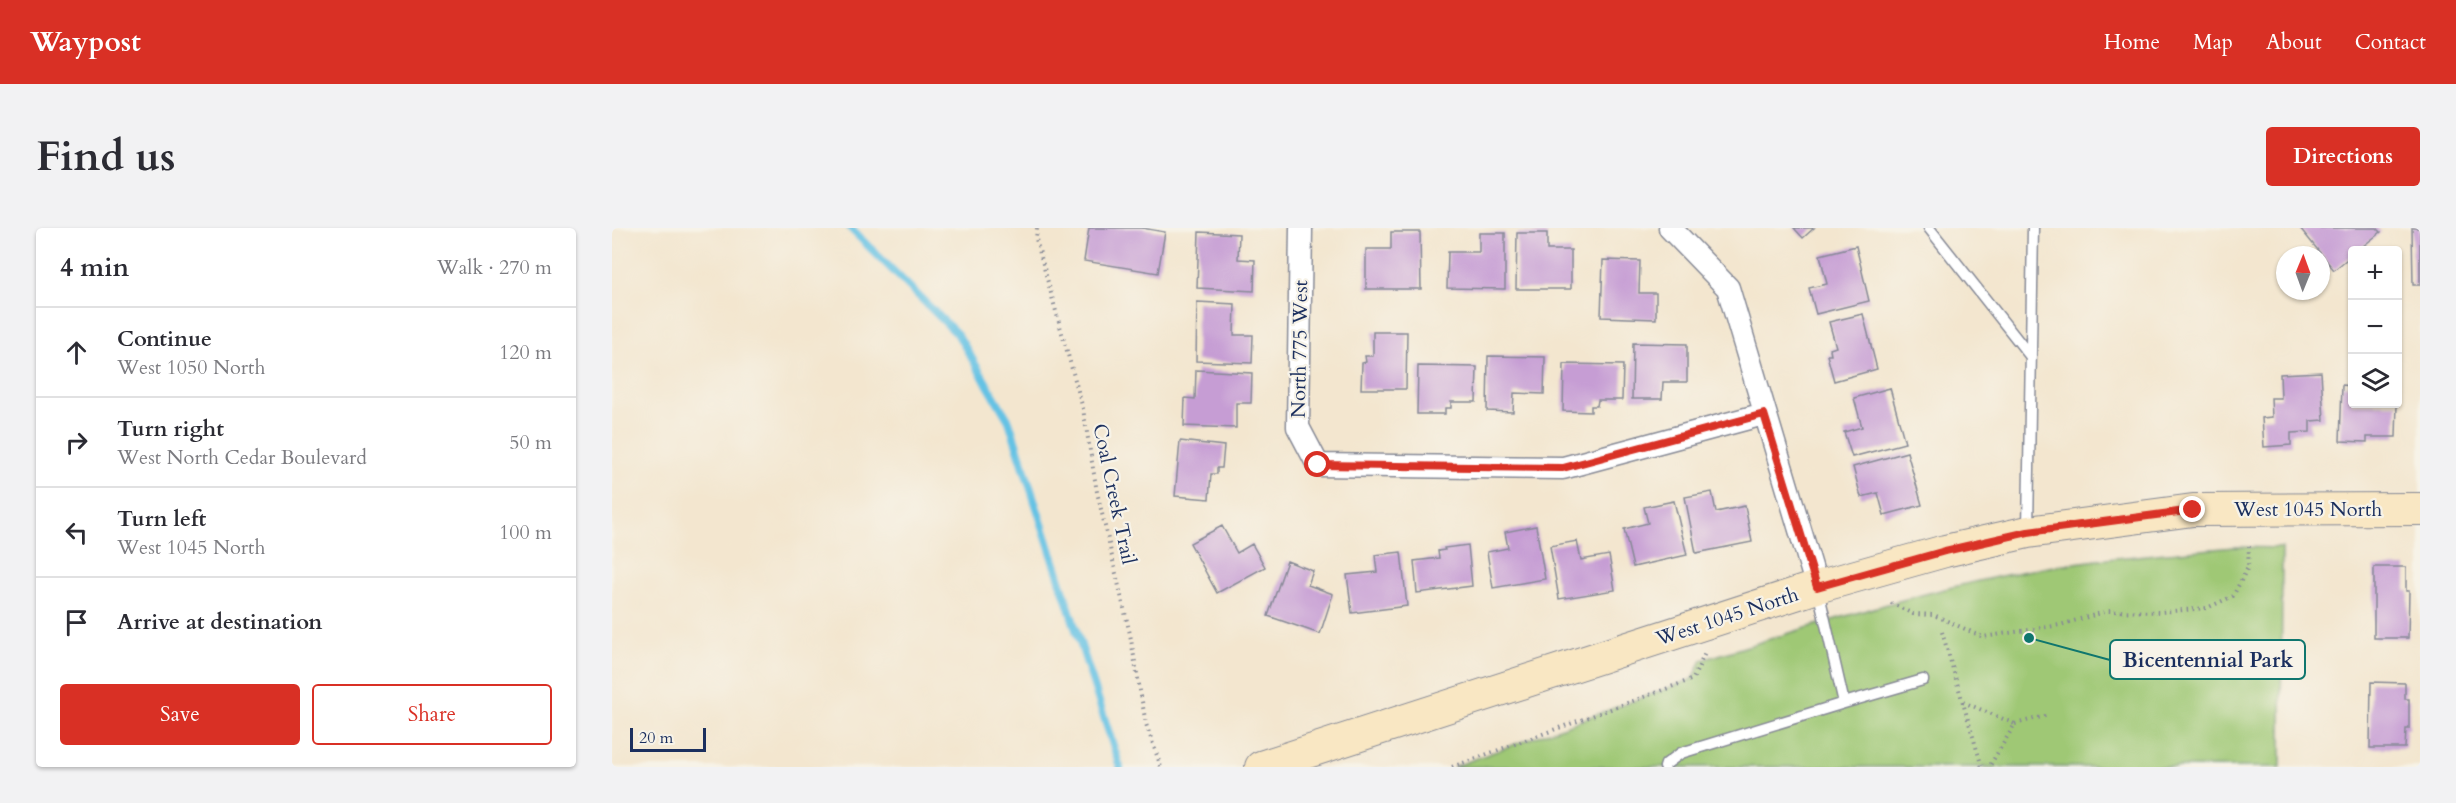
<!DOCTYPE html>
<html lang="en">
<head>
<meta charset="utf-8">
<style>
	:root { --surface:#fff; --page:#f2f2f3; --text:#2b2b33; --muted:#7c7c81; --line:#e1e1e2; --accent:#d93025 }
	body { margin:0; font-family:Cardo,serif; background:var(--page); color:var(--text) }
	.controls { position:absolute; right:18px; top:18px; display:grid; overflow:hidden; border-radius:6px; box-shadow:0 2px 4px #0004 }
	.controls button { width:54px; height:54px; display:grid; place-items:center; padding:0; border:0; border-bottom:2px solid var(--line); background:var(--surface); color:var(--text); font:30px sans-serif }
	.compass { position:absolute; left:1664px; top:18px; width:54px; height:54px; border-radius:50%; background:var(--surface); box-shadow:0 2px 4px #0004; rotate:1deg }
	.scale { position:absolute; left:18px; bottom:15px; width:76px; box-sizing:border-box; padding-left:6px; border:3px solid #1b2f5e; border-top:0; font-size:16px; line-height:21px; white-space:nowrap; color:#1b2f5e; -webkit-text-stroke:4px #f7f3e8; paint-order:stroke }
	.stop { position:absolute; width:18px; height:18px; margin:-14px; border:4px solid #d93025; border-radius:50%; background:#fff }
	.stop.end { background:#d93025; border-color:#fff; box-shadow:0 2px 6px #0008 }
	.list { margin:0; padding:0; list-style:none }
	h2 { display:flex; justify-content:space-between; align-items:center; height:78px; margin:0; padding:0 24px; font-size:26px }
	h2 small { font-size:20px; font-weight:400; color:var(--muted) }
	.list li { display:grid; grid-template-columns:39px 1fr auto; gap:18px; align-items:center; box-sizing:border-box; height:90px; padding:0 24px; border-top:2px solid var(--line) }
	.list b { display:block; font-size:22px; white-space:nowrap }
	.list p { margin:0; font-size:20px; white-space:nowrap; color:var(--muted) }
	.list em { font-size:20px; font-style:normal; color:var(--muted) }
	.actions { display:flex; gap:12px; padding:18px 24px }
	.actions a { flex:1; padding:14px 0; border:2px solid var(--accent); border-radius:6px; text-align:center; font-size:21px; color:var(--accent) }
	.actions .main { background:var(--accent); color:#fff }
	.icon { flex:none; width:33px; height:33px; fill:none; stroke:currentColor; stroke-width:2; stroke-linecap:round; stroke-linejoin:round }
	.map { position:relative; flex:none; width:1808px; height:539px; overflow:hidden; border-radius:6px }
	header { display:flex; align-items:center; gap:36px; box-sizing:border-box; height:84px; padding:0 30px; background:var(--accent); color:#fff }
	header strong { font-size:28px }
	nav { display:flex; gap:33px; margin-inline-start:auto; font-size:21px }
	.intro { display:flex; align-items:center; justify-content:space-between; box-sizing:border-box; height:144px; padding:0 36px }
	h1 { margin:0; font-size:42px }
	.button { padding:15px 27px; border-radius:6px; background:var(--accent); color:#fff; font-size:21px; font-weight:700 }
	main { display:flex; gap:36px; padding:0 36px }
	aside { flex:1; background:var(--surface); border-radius:6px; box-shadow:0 2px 4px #0004 }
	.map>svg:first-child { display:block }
	.green { fill:#9fc874; stroke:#5d7c69; stroke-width:1.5 }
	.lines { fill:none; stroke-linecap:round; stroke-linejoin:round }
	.stream { stroke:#65c2e4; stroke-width:8 }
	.building { fill:#c69dd4 }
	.lane-casing { stroke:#878a96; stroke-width:13 }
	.street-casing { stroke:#878a96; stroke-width:25 }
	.secondary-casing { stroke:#878a96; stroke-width:34 }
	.path { stroke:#878a96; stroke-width:4; stroke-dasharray:1.5 4.5; stroke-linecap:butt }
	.lane { stroke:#fff; stroke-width:10 }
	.street { stroke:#fff; stroke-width:22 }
	.secondary { stroke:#f9e7c3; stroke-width:32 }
	.route { stroke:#d93025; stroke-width:8 }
	.labels { text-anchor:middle; stroke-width:4.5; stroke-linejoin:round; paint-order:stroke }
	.street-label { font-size:20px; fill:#1b2f5e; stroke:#f7f3e8 }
	.leader { fill:none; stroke:#0f766e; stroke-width:2 }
	.callout-dot { fill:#0f766e; stroke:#f7f3e8; stroke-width:2 }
	.callout { fill:#f7f3e8; stroke:#0f766e; stroke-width:2 }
	.callout-label { font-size:21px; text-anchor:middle; font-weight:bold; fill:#1b2f5e }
</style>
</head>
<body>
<header>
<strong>Waypost</strong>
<nav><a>Home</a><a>Map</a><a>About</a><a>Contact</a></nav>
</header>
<div class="intro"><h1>Find us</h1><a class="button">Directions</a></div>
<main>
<aside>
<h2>4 min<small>Walk · 270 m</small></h2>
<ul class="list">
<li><svg class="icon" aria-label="ahead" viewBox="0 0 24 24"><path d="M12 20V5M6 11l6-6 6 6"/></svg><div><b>Continue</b><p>West 1050 North</p></div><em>120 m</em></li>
<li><svg class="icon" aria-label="right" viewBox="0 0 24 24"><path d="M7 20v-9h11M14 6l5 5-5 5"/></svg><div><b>Turn right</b><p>West North Cedar Boulevard</p></div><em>50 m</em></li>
<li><svg class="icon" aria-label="left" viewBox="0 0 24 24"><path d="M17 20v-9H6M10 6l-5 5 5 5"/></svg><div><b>Turn left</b><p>West 1045 North</p></div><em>100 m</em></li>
<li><svg class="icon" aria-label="arrive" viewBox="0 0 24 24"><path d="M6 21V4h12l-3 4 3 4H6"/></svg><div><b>Arrive at destination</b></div></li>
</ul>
<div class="actions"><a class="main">Save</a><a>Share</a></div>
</aside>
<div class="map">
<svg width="1808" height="539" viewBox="0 0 1808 539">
	<rect width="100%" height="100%" fill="#f7f3e8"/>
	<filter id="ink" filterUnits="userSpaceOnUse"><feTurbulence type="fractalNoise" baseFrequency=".0167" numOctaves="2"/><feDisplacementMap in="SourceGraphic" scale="12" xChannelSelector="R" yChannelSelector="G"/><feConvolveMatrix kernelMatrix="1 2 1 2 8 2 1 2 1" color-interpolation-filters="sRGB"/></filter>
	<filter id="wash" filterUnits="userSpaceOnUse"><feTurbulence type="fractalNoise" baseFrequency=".008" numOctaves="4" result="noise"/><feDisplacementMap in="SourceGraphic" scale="24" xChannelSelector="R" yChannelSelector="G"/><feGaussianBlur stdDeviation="1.35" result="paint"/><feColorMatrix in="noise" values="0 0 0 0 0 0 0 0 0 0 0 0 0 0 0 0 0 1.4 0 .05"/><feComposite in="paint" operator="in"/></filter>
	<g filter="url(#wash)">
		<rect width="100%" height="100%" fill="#f3e6cf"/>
		<path class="green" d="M1621 319 1670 320 1669 539H841L1081 451 1090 432C1195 400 1301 365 1409 344 1479 330 1550 326 1621 319Z"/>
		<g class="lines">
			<path class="stream" d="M238 0 346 107 397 193 508 539"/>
		</g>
		<g id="blocks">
			<path class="building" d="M477 0H530L553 4 546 45 472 33Z
				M1182 0H1202L1191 10Z
				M1688 0H1765L1769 4 1746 22H1740V27L1722 42Z
				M1800 0H1808V57H1801Z
				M587 4 627 6 626 31 643 32 642 63 585 60Z
				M779 4H808L809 61H754V21H779Z
				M867 5H893V61L835 60 836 24H867Z
				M905 5H935V22H959V61H904Z
				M1244 18 1257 73 1204 86 1197 60 1215 56 1208 27Z
				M991 32 1028 33 1027 65H1044V91L989 89Z
				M585 74 623 76 622 107H641L640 135 584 133Z
				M1251 86 1265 141 1222 153 1215 127H1219L1218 121 1224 119 1217 94Z
				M761 104H795L794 161H749L750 135 754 134 753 128H761Z
				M1021 115 1075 116V154H1051L1050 171H1020Z
				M876 128 933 129 932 166 902 165 901 184 875 183Z
				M952 136 1011 137 1010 172H986L985 178H979V184L951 183Z
				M806 138 865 139 864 174H839V180H833V186H805Z
				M584 142 640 145 639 175H624V200L572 198 573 170 583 171Z
				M1709 144 1712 192 1698 193V204L1679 205V217L1652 219 1650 190 1660 189 1659 170H1669L1668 146Z
				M1730 157 1740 158V176H1785L1784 209H1755V214L1728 213Z
				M1278 160 1293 215 1240 229 1232 204 1250 199 1242 170Z
				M568 213 612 218 610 240H605V246H599L597 271 563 268Z
				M1295 224 1310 277 1272 287 1266 265 1249 269 1241 239Z
				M1100 264 1104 284 1133 278 1140 314 1084 325 1073 269Z
				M1062 273 1075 327 1021 339 1012 301 1036 295 1032 279Z
				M610 298 625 325 640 316 653 339 605 365 578 315Z
				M924 298 933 351 881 360 875 324 896 320 893 304Z
				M965 313 969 332 997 327 1003 362 947 371 938 318Z
				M856 317 860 358 805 365 802 333 827 330 826 323 833 322 832 320Z
				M789 324 795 378 740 385 735 347 765 344 763 327Z
				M675 333 701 343 696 357 721 366 708 406 656 388Z
				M1762 339H1794V363H1797L1796 410H1762Z
				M1759 454 1793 455V471H1797V501H1794L1793 520H1758Z"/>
		</g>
	</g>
	<g filter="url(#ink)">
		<use href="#blocks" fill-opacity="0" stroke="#878a96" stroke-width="1.5"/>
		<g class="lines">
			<defs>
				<path id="lane" d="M1317 0 1419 129
					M1416 301 1421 0
					M1232 475 1311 452
					M1053 539 1054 536 1069 525 1232 475 1206 362"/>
				<path id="street" d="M689 0 686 199 706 237 951 240 1152 186
					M1058 0 1116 60 1205 359"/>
				<path id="secondary" d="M649 539 1205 359 1333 323 1416 304 1581 282 1808 281"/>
			</defs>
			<use href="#lane" class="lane-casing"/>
			<use href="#street" class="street-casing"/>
			<use href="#secondary" class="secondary-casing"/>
			<path class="path" d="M425 0 424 11 471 181 485 264 518 406 534 496 549 539
				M1279 375 1301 386 1322 387 1371 409 1448 397 1496 383 1549 384 1595 380 1621 368 1636 339 1637 318
				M1330 404 1370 539
				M1351 474 1403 496 1377 539
				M1403 496 1437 487
				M840 539 1081 451 1093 425"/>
			<use href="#lane" class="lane"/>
			<use href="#street" class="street"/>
			<use href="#secondary" class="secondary"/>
		</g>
	</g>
	<g class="lines" filter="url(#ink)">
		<path class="route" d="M706 237 951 240 1152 186 1205 359 1333 323 1416 304 1581 282"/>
	</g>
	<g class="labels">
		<g class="street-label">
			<text transform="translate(687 121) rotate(-89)" y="7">North 775 West</text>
			<text transform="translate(503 266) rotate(78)" y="7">Coal Creek Trail</text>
			<text x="1696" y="288">West 1045 North</text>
			<text transform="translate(1115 388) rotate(-18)" y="7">West 1045 North</text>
		</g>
	</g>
	<path class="leader" d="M1417 410L1498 432"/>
	<circle class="callout-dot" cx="1417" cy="410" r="6"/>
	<rect class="callout" x="1498" y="412" width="195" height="39" rx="6"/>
	<g class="callout-label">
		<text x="1596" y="439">Bicentennial Park</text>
	</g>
</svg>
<div class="controls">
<button>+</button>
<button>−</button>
<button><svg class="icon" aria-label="layers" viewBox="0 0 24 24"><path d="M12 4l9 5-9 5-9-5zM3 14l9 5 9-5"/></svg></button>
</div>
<svg class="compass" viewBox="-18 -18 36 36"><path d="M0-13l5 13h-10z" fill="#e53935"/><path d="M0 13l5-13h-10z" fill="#7c7c81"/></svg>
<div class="scale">20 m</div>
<div class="stop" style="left:706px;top:237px"></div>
<div class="stop end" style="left:1581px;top:282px"></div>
</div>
</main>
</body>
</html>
